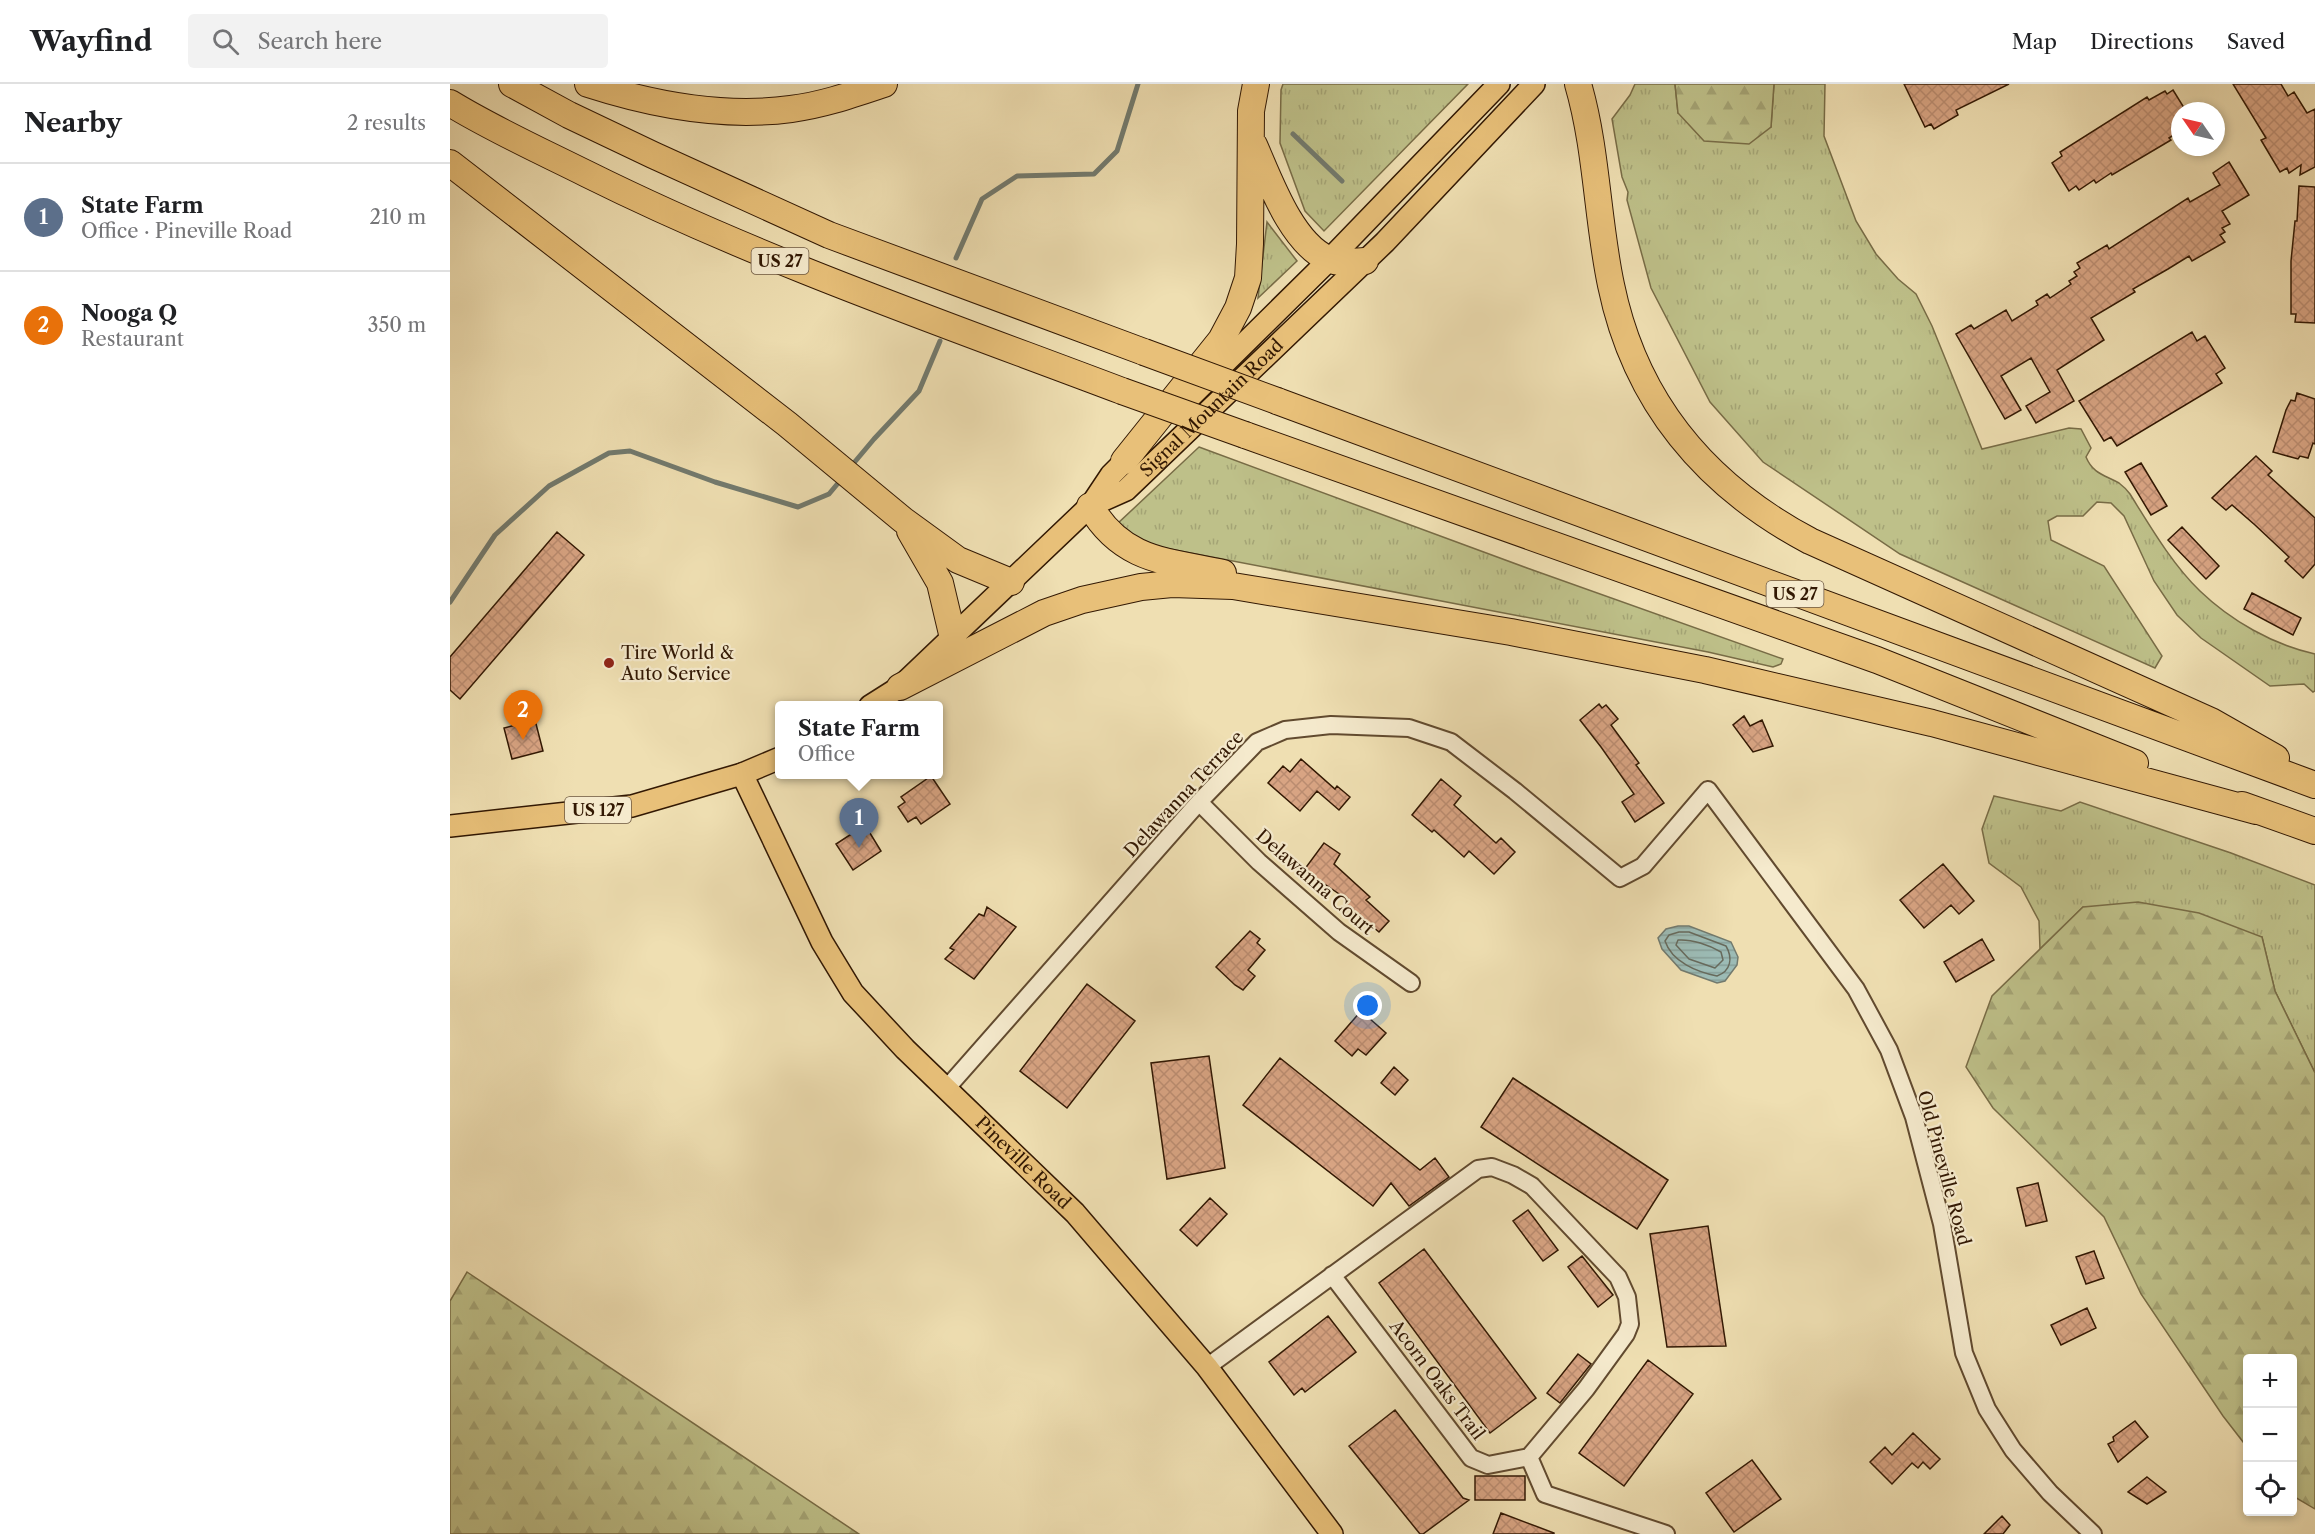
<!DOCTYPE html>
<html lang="en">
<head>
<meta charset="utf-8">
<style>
	:root { --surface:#fff; --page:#f2f2f2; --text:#202124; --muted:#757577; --line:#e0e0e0; --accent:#b45309 }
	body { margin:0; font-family:"Libre Caslon Text",serif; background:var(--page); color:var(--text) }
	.controls { position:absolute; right:18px; bottom:18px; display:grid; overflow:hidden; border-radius:6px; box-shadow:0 3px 9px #0003 }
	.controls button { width:54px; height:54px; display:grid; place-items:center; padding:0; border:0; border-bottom:2px solid var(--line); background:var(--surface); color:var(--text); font:30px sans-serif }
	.compass { position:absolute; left:1721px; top:18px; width:54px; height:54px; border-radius:50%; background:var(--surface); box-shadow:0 3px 9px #0003; rotate:304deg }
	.you { position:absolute; left:918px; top:922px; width:21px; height:21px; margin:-15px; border:4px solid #fff; border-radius:50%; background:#1a73e8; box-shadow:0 0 0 9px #1a73e833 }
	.badge { display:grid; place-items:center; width:39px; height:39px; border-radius:50%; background:var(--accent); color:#fff; font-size:20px; font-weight:700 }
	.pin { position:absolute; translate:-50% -50px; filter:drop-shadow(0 2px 3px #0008) }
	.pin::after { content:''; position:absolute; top:32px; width:21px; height:18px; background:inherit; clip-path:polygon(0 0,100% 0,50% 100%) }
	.popup { position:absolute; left:325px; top:617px; width:168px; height:78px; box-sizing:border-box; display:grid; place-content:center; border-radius:6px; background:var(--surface); filter:drop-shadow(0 2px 4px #0005); font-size:20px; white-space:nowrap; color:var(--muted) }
	.popup b { font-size:22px; color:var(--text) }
	.popup::after { content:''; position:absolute; left:50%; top:100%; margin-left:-12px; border:12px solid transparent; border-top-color:var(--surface) }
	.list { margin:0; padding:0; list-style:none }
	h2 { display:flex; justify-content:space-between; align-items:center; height:78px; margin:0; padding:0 24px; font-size:26px }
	h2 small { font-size:20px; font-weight:400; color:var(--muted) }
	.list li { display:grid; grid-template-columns:39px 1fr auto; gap:18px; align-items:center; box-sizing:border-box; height:108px; padding:0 24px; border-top:2px solid var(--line) }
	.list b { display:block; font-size:22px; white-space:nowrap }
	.list p { margin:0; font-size:20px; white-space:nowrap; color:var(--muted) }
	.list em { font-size:20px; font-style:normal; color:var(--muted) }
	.icon { flex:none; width:33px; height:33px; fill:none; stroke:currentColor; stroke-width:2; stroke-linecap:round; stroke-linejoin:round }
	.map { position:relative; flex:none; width:1865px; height:1450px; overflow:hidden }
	header { display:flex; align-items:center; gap:36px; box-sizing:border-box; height:84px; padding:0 30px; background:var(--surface); border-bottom:2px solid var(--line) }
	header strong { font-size:28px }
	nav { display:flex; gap:33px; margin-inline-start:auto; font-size:21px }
	.search { width:420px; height:54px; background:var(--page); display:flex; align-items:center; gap:15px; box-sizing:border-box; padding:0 21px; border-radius:6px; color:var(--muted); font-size:22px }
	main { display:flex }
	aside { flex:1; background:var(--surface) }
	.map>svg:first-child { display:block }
	.grass { fill:url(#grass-tufts); stroke:#786c46; stroke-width:1.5 }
	.forest { fill:url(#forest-firs); stroke:#786c46; stroke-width:1.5 }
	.water { fill:url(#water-rules); stroke:#727a6e; stroke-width:1.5 }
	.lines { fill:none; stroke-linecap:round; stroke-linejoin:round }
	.shore { stroke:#676a5c; stroke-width:1.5 }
	.stream { stroke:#727a6e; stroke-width:5 }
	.building { fill:url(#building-cross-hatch); stroke:#321803; stroke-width:1.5 }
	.minor-casing { stroke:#614a2f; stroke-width:20 }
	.major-casing { stroke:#321803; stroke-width:24 }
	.highway-casing { stroke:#321803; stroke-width:28 }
	.minor { stroke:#f5eacd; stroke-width:16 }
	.major { stroke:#e8c079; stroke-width:21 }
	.highway { stroke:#e8c079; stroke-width:26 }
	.highway-bridge-casing { stroke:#321803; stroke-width:28; stroke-linecap:butt }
	.highway-bridge { stroke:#e8c079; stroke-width:26 }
	.poi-dot { fill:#8f2418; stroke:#f5eacd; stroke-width:2 }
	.labels { text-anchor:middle; stroke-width:4.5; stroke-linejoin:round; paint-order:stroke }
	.shield { fill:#f5eacd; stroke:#6c5740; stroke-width:1.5 }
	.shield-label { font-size:16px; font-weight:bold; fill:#321803 }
	.street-label { font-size:18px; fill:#321803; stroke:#f5eacd }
	.poi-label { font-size:18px; fill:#321803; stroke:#f5eacd; text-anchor:start }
</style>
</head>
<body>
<header>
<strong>Wayfind</strong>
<div class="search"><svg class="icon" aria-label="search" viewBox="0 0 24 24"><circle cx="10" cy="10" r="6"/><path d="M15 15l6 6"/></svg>Search here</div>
<nav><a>Map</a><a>Directions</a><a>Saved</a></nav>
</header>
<main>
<aside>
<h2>Nearby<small>2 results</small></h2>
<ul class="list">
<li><span class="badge" style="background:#5c6f8a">1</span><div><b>State Farm</b><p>Office · Pineville Road</p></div><em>210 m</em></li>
<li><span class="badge" style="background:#e8710a">2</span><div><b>Nooga Q</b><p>Restaurant</p></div><em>350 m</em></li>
</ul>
</aside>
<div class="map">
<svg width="1865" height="1450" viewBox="0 0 1865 1450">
	<defs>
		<pattern id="grass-tufts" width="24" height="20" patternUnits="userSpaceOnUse" patternTransform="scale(1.5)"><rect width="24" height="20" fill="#bec089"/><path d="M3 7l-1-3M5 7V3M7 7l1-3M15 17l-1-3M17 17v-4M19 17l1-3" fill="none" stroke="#a4a475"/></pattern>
		<pattern id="forest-firs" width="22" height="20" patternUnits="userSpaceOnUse" patternTransform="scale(1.5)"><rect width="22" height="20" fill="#bec089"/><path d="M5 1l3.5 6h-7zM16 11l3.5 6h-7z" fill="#a4a475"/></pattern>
		<pattern id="water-rules" width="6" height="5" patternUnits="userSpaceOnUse" patternTransform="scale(1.5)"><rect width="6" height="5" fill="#9cbbb5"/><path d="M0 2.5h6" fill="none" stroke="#87a09a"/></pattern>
		<pattern id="building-cross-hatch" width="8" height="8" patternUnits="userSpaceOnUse" patternTransform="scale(1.5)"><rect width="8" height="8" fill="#d8a483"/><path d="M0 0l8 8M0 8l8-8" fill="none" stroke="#ba8c70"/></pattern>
	</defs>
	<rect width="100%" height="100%" fill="#efdfb2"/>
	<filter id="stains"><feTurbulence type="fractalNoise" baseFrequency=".00333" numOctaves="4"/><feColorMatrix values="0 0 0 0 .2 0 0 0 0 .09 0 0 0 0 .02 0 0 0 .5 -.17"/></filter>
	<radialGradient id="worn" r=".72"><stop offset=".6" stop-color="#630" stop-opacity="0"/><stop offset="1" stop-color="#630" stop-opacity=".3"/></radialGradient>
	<path class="grass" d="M833 0H1018L874 147 855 127 830 59 831 6Z
		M1185 0H1225L1228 29 1321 43 1324 0H1375L1374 52 1406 137 1426 170 1448 195 1466 210 1482 242 1532 365 1619 344 1631 345 1641 364 1636 373C1643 390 1655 391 1669 399 1673 402 1677 406 1680 410 1700 442 1722 480 1750 507 1780 536 1823 561 1865 570V607L1863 608 1854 600 1820 602 1751 554 1727 531 1704 497 1674 432 1661 419 1647 418 1633 432H1607L1598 437 1601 456 1654 482 1712 572 1705 584 1450 470 1313 378 1260 318 1201 204 1177 116 1178 108 1172 93 1162 35 1180 11Z
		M817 138 847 177 808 214Z
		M749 363 1077 484 1333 575 1331 580 1323 583 1258 568 694 460 665 442Z
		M1544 712 1611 727 1630 718 1781 769 1865 801V989L1825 907 1812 853 1633 823 1590 865 1589 837 1571 803 1539 779 1532 745Z"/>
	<path class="forest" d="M1225 0H1324L1321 43 1299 60 1254 57 1228 29Z
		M1688 818 1749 829 1812 853 1825 907 1865 989V1425L1843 1412 1842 1274H1798L1797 1363 1773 1332 1691 1210 1654 1133 1543 1024 1516 983 1542 912 1633 823Z
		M17 1188 409 1450H0V1217Z"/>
	<path class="water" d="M1228 842H1239L1281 858 1288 873 1287 881 1275 897 1267 899 1231 886 1212 865 1208 854 1216 845Z"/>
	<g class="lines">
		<path class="shore" d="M1229 848H1239L1276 862C1283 874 1281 887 1267 892 1247 888 1222 878 1215 857L1219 851Z
			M1228 856C1242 855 1259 861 1271 868L1273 876 1265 884 1239 875 1226 861Z"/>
		<path class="stream" d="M843 50 892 97
			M506 174 532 115 567 92 644 90 667 67 688 0
			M403 380 424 355 469 307 490 257
			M0 518 45 451 99 402 159 369 180 367 265 398 348 423 379 410 389 398"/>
	</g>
	<path class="building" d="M1454 0H1559L1506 26 1508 31 1484 45 1481 40 1475 43Z
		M1783 0H1831L1838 12 1844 8 1857 29 1865 25V83L1850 91 1851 81 1839 89 1837 84 1830 88 1811 56 1816 54Z
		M1723 6 1736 27H1730V47L1719 54 1721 56 1662 91 1661 89 1646 99 1644 96 1629 106 1626 102 1619 107 1602 79 1612 72 1610 68 1697 13 1699 16 1715 7 1717 10Z
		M1779 78 1799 111 1772 127 1780 140 1772 144 1775 148 1770 151 1775 158 1742 177 1739 172 1718 185 1683 205 1685 208 1641 234 1654 256 1607 286 1624 317 1586 339 1576 322 1600 308 1581 274 1551 292 1571 326 1555 335 1506 250 1521 241 1524 245 1556 226 1562 237 1588 221 1586 217 1597 210 1600 214 1621 200 1619 197 1627 192 1624 188 1630 184 1627 179 1657 161 1659 165 1738 114 1740 118 1770 101 1763 89Z
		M1849 102 1865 103V239L1845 238 1846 230H1841V177L1845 137H1847Z
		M1742 248 1747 257 1755 252 1775 284 1766 290 1772 299 1667 362 1661 353 1654 357 1629 317Z
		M1847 309 1865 315V360L1863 359 1858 374 1850 372 1848 375 1823 368 1836 326 1841 316 1845 317Z
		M1806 372 1822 387 1818 391 1865 434V480L1853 494 1835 477 1839 473 1805 441 1782 421 1776 426 1762 414Z
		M1691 379 1717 422 1701 431 1675 388Z
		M1732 443 1769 482 1756 495 1718 456Z
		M107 448 134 471 10 615 0 606V573Z
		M1802 509 1851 534 1843 551 1794 525Z
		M1149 620 1152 624 1156 621 1168 635 1161 641 1189 679 1186 681 1214 719 1185 738 1172 718 1184 710 1151 663 1130 636Z
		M1294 632 1300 642 1312 636 1323 662 1303 668 1283 641Z
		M85 636 93 667 62 675 54 644Z
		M851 675 885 705 887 702 900 713 889 726 867 707 850 727 818 699 833 682 840 688Z
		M481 692 500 720 471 740 466 733 458 738 448 723 455 718 451 713Z
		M991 695 1011 712 1004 721 1046 759 1051 754 1065 768 1044 790 1019 767 1014 773 984 746 982 748 962 731Z
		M415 741 431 767 403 786 386 760Z
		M874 759 890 770 884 780 920 813 916 816 939 837 929 848 895 819 898 816 854 786Z
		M1493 780 1524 817 1509 830 1501 821 1474 844 1450 816Z
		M537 823 566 843 524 895 495 875 504 866 500 864 529 830 534 832Z
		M800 847 810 855 807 859 815 866 798 886 805 892 793 906 785 901 766 883Z
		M1532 855 1544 876 1506 898 1494 878Z
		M637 900 685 937 617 1024 570 987Z
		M911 927 936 949 916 971 908 965 902 972 885 957Z
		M759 972 775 1084 717 1095 701 979Z
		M830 974 970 1086 985 1074 999 1093 959 1122 941 1099 923 1122 793 1021Z
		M944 983 958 996 945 1011 931 999Z
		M1063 994 1218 1096 1187 1145 1031 1043Z
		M1588 1099 1597 1137 1576 1142 1567 1104Z
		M760 1114 777 1130 747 1162 730 1146Z
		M1078 1126 1108 1166 1093 1177 1063 1137Z
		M1258 1142 1276 1262 1217 1263 1200 1150Z
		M974 1165 1086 1314 1040 1349 929 1199Z
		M1644 1167 1654 1194 1636 1200 1626 1173Z
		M1132 1172 1163 1211 1148 1223 1118 1183Z
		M1637 1224 1646 1244 1611 1261 1601 1241Z
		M878 1232 906 1268 855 1308 852 1304 844 1311 819 1278Z
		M1128 1270 1141 1280 1110 1319 1097 1309Z
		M1198 1276 1243 1310 1174 1402 1129 1369Z
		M945 1326 1013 1414 1019 1416 973 1450H970L899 1362Z
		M1685 1337 1698 1353 1668 1378 1658 1360 1664 1357 1663 1353Z
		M1463 1349 1490 1375 1480 1385 1473 1378 1468 1384 1462 1379 1442 1400 1420 1378 1435 1363 1442 1371Z
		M1302 1376 1331 1415 1284 1448 1256 1409Z
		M1025 1392H1075V1416H1025Z
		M1697 1393 1716 1408 1697 1420 1678 1408Z
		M1051 1429 1104 1449V1450H1043Z
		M1552 1432 1560 1441 1553 1450H1534Z"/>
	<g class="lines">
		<defs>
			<path id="minor" d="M749 718 809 778 889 848 961 899
				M496 1005 749 718 807 658 835 646 881 641 959 644 1001 658 1065 707 1170 794 1193 782 1258 706 1406 905 1439 966 1464 1033 1492 1140 1514 1269 1537 1325 1563 1366 1600 1409 1643 1450
				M757 1283 1028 1085 1042 1083 1063 1091 1082 1102 1168 1193 1177 1213 1180 1240 1176 1250 1136 1305 1079 1373 1038 1381 1021 1374 882 1191
				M1079 1373 1095 1410 1216 1450"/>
			<g id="major">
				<path d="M729 324 879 176 1049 0"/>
				<path d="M641 421 661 391 685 367"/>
				<path id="s1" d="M420 622 450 603 640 422 676 406 935 158 1084 0"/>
				<path id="s2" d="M292 690 372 858 403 909 455 965 625 1129 757 1283 882 1450"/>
				<path d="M0 742 182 722 292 690 330 674"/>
			</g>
			<path id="highway" d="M62 0 119 31 203 71 379 151 694 268
				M138 0C203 21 274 34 341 25 373 21 404 10 434 0
				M1128 0C1147 65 1147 135 1161 201 1185 318 1256 402 1360 457L1761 637 1826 674
				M0 19C44 46 91 67 137 90 310 176 492 239 672 307
				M804 61C820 97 841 158 878 175 889 180 904 178 915 177
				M0 79 337 340 453 436 508 476 561 498
				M827 317 1865 701
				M795 351 1427 576 1685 679
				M674 377 771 256 788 224 798 194 800 160 801 27 806 0
				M640 422C672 477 716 477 773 489
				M460 447 490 499 503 554
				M450 603 594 529 632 516 691 503 722 500 783 502 1061 548 1255 586 1482 639 1806 727
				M1792 721 1865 747"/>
		</defs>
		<use href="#minor" class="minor-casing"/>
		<use href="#major" class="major-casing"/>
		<use href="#highway" class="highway-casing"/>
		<use href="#minor" class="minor"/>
		<use href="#major" class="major"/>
		<use href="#highway" class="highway"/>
		<defs>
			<path id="highway-bridge" d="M694 268 827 317
				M672 307 795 351"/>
		</defs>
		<use href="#highway-bridge" class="highway-bridge-casing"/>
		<use href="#highway-bridge" class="highway-bridge"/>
	</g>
	<circle class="poi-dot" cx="159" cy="579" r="6"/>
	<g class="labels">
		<g class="shield">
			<rect x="301.5" y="164" width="57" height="26" rx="4.5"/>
			<rect x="1316.5" y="497" width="57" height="26" rx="4.5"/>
			<rect x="115" y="713" width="66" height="26" rx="4.5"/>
		</g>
		<g class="shield-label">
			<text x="330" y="183">US 27</text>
			<text x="1345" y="516">US 27</text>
			<text x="148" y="732">US 127</text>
		</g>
		<g class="street-label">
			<text dy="6" stroke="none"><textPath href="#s1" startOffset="456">Signal Mountain Road</textPath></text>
			<text transform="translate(734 710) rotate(-47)" y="6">Delawanna Terrace</text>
			<text transform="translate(865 798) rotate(41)" y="6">Delawanna Court</text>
			<text dy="6" stroke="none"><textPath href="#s2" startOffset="486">Pineville Road</textPath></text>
			<text transform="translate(1494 1084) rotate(75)" y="6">Old Pineville Road</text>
			<text transform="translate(987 1296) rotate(53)" y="6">Acorn Oaks Trail</text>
		</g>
		<g class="poi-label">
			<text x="171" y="575">Tire World &amp;<tspan x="171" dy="21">Auto Service</tspan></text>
		</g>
	</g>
	<rect width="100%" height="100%" filter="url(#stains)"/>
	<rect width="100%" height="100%" fill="url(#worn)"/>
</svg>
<div class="controls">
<button>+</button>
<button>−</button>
<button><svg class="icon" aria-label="locate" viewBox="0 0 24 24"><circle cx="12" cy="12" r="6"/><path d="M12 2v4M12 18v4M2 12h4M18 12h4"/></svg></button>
</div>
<svg class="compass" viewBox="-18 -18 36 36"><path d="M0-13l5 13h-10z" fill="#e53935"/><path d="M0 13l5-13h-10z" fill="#757577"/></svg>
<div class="you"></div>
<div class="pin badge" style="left:409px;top:764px;background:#5c6f8a">1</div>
<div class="popup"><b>State Farm</b>Office</div>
<div class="pin badge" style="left:73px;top:656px;background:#e8710a">2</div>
</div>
</main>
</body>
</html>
